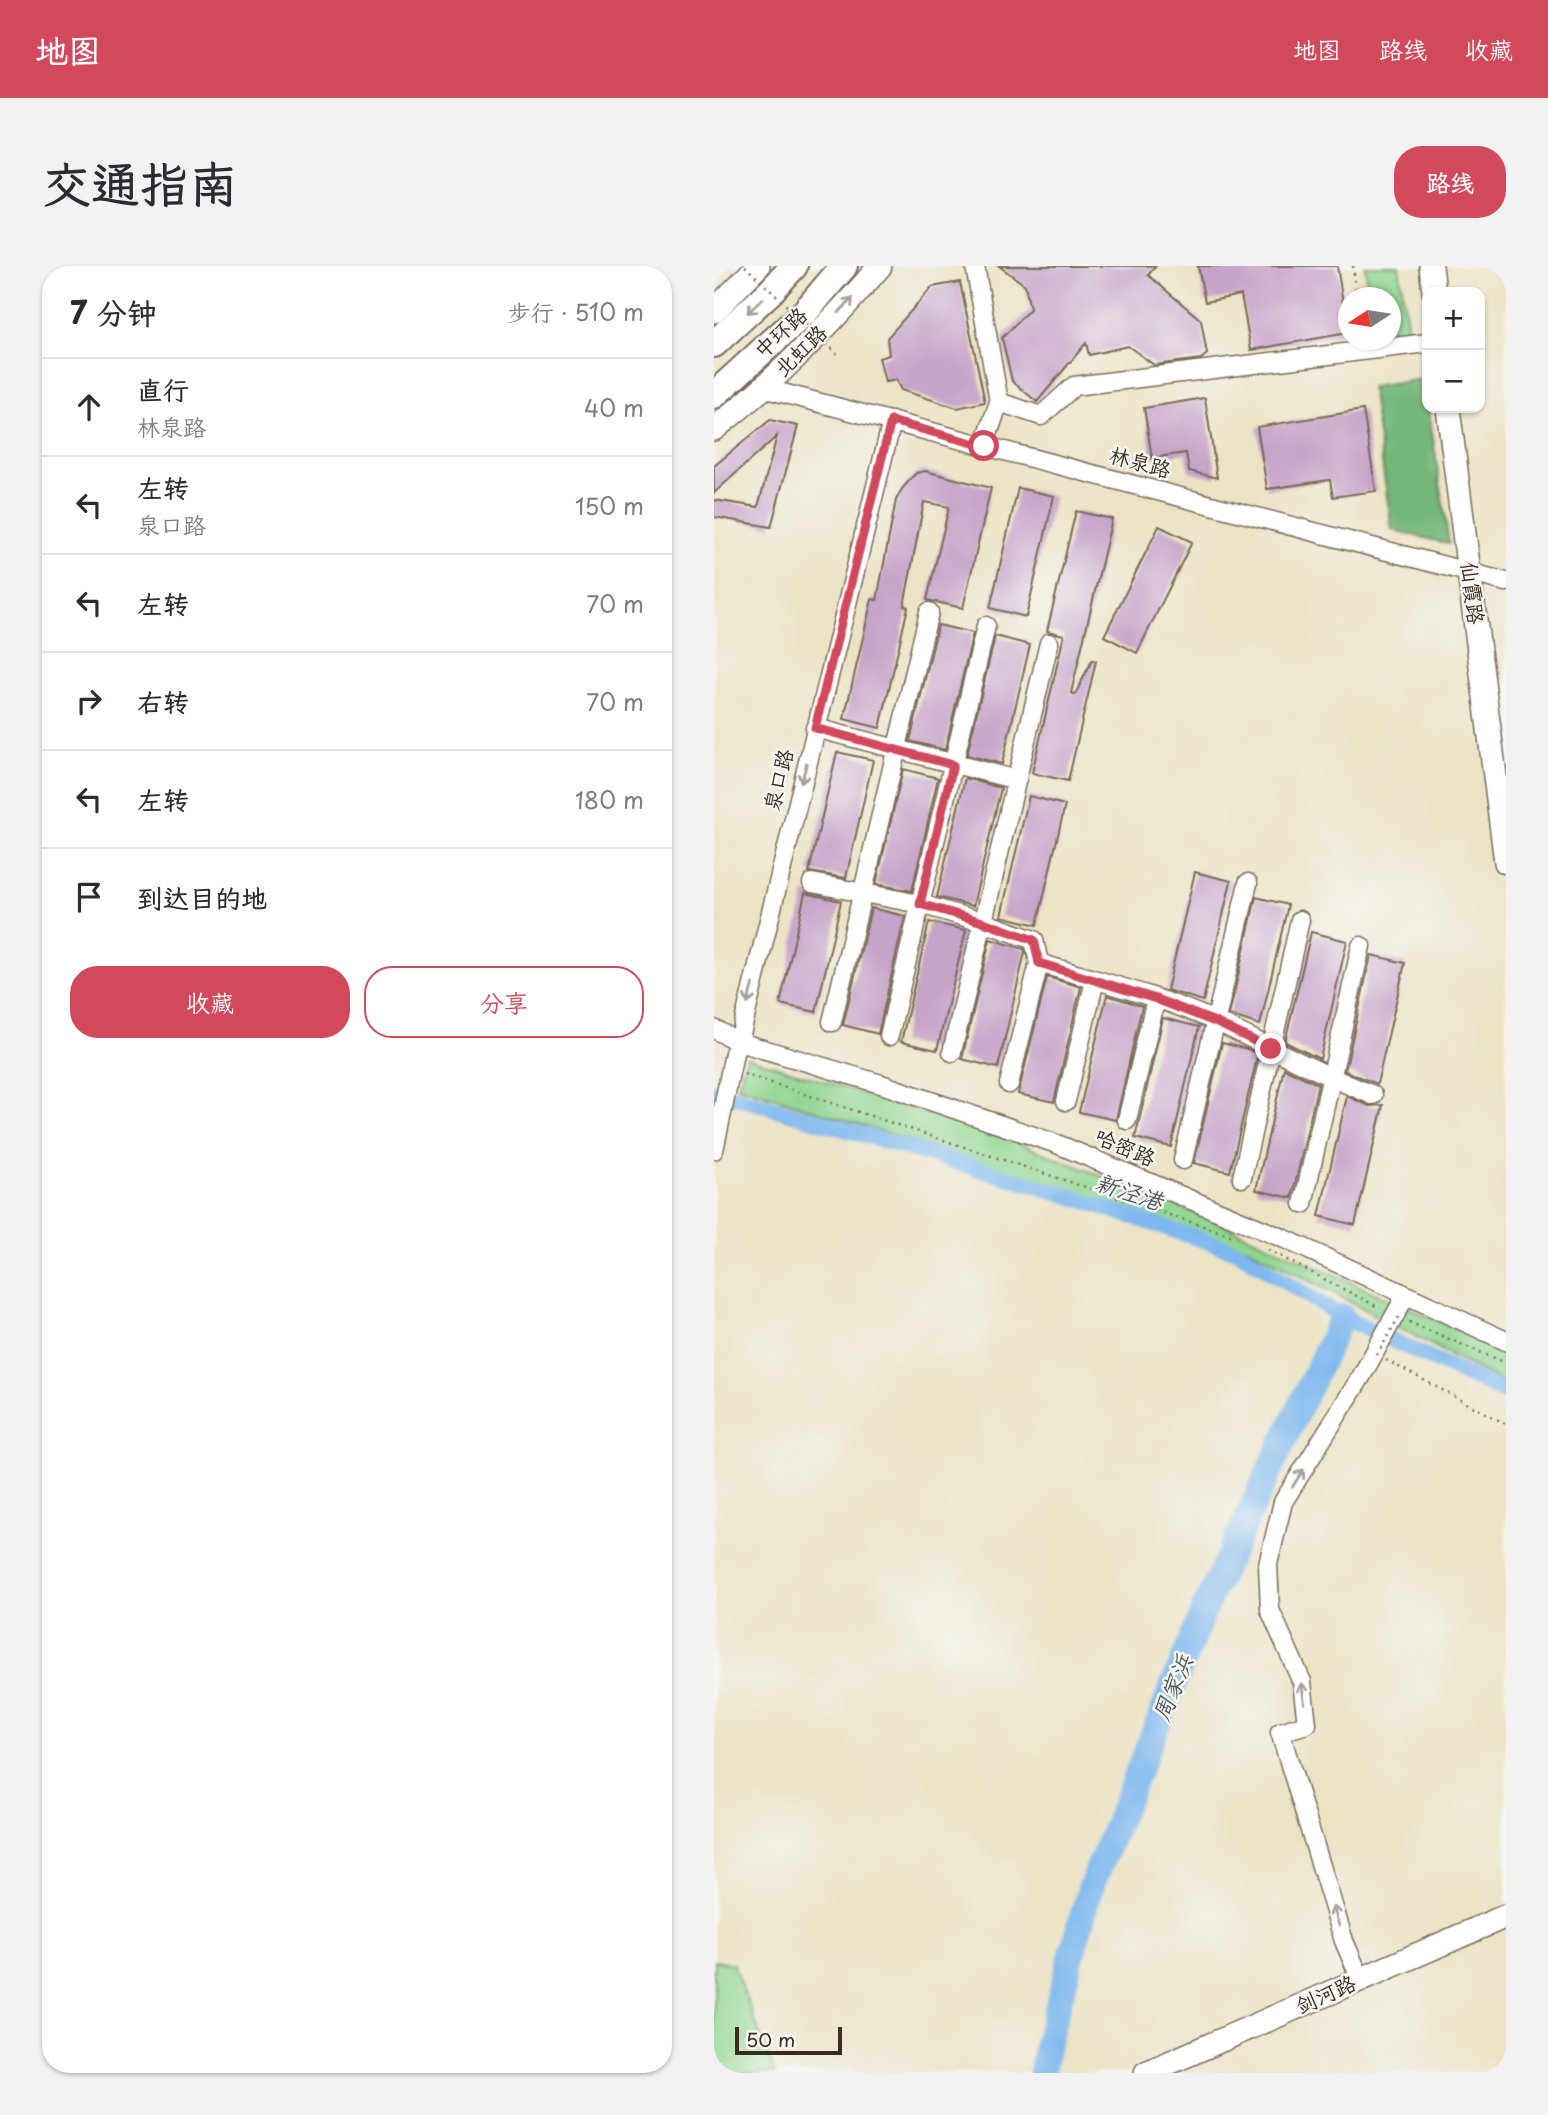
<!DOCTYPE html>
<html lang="zh">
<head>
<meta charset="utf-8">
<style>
	:root { --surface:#fff; --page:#f2f2f3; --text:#2b2b33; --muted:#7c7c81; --line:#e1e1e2; --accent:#d1495b }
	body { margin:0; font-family:"Playpen Sans","LXGW WenKai TC",sans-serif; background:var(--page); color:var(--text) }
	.controls { position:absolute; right:21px; top:21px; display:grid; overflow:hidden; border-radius:14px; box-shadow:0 2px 5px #0004 }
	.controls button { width:63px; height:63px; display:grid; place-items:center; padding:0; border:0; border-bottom:2px solid var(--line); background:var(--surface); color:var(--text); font:35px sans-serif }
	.compass { position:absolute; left:624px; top:21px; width:63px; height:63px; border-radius:50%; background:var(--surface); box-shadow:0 2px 5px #0004; rotate:258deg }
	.scale { position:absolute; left:21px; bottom:18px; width:107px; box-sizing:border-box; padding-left:7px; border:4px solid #3b2a1e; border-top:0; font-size:19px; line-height:24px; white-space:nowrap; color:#3b2a1e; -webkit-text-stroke:5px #f6f6f2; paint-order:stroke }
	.stop { position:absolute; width:21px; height:21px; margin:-16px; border:5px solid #d1495b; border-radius:50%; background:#fff }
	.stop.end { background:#d1495b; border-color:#fff; box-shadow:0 2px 7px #0008 }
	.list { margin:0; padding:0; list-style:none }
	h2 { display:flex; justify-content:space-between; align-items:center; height:91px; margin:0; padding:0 28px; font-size:30px }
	h2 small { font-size:23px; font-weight:400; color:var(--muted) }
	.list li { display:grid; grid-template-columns:46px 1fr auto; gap:21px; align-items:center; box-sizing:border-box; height:98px; padding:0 28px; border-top:2px solid var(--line) }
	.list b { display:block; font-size:26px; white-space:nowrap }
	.list p { margin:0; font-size:23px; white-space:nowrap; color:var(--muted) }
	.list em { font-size:23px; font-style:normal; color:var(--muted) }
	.actions { display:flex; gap:14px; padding:21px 28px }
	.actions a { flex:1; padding:16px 0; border:2px solid var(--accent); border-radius:28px; text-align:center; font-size:24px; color:var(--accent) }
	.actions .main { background:var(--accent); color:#fff }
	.icon { flex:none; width:38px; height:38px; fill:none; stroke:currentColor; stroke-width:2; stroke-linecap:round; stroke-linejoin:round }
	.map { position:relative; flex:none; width:792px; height:1807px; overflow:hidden; border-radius:28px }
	header { display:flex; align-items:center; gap:42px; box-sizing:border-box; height:98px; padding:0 35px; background:var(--accent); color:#fff }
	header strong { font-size:33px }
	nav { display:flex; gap:38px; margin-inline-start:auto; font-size:24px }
	.intro { display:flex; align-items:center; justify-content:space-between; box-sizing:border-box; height:168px; padding:0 42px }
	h1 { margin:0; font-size:49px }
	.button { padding:18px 32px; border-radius:28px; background:var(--accent); color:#fff; font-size:24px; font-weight:700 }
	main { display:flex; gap:42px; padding:0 42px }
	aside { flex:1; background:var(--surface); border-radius:28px; box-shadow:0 2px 5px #0004 }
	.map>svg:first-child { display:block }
	.green { fill:#8dd48e; stroke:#647f56; stroke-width:2 }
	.forest { fill:#72b679; stroke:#56704c; stroke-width:2 }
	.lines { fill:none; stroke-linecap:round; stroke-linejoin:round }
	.canal { stroke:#7db7ee; stroke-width:16 }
	.river { stroke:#7db7ee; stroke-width:26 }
	.building { fill:#c6a3c8 }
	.minor-casing { stroke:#796b58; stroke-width:21 }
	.major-casing { stroke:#796b58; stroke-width:26 }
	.highway-casing { stroke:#796b58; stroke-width:30 }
	.path { stroke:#796b58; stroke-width:2.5; stroke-dasharray:2 5; stroke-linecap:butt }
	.minor { stroke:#fff; stroke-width:18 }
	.major { stroke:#fff; stroke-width:23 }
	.highway { stroke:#fff; stroke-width:26 }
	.minor-bridge-casing { stroke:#796b58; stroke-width:21; stroke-linecap:butt }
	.path-bridge { stroke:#796b58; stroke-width:2.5; stroke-dasharray:2 5; stroke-linecap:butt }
	.minor-bridge { stroke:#fff; stroke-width:18 }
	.oneway { stroke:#a79f9a }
	.route { stroke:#d1495b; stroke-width:9 }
	.labels { text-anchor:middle; stroke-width:5; stroke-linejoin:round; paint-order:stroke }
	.street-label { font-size:21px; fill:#3b2a1e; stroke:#f6f6f2 }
	.water-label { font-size:23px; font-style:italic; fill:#4f545c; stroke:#f6f6f2 }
</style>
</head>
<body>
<header>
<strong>地图</strong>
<nav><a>地图</a><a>路线</a><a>收藏</a></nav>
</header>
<div class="intro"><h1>交通指南</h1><a class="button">路线</a></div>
<main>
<aside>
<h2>7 分钟<small>步行 · 510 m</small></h2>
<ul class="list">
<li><svg class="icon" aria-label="ahead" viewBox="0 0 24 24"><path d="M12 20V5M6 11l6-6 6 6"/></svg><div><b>直行</b><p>林泉路</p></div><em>40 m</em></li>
<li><svg class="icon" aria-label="left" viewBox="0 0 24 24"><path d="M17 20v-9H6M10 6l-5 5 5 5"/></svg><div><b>左转</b><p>泉口路</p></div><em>150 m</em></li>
<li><svg class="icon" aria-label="left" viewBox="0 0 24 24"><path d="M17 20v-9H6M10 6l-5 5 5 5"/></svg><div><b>左转</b></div><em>70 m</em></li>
<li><svg class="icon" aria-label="right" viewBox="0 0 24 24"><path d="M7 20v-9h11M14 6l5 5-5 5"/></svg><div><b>右转</b></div><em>70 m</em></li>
<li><svg class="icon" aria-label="left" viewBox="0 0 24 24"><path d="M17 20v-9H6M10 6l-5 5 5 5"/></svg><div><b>左转</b></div><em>180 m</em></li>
<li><svg class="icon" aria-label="arrive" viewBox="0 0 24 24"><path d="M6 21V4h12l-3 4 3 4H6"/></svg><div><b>到达目的地</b></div></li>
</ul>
<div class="actions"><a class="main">收藏</a><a>分享</a></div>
</aside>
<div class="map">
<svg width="792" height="1807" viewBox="0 0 792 1807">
	<rect width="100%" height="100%" fill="#f6f6f2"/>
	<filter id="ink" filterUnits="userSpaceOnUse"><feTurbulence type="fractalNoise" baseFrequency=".0143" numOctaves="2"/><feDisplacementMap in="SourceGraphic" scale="14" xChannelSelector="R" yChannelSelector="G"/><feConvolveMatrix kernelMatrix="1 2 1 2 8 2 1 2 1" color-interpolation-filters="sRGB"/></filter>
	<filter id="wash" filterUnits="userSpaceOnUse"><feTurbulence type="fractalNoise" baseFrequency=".00686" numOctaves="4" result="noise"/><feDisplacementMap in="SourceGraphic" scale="28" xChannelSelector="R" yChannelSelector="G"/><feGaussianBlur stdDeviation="1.57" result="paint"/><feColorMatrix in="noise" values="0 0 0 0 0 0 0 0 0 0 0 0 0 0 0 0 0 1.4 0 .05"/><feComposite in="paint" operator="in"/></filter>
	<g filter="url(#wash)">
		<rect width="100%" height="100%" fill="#ece3c5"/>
		<path class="green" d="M651 0H685L695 72 661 77V74H676V32L655 31Z
			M33 791 302 876 503 956 792 1086V1118L534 982 24 820Z
			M0 1695 19 1698 61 1807H0Z"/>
		<path class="forest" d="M710 113 735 278 678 264 657 121Z"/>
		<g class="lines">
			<path class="canal" d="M0 826 22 831 343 926 525 986 628 1051 792 1127"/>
			<path class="river" d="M328 1807 332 1782 376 1623 492 1339 628 1051"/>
		</g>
		<g id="blocks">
			<path class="building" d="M285 0H442L434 9 487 54 493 88 487 93 440 99 414 80 375 89 372 77 323 136 298 115 288 72 316 43 311 19Z
				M484 0H623L634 67 537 84 527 29 491 36Z
				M246 16 271 136 243 142 187 124 182 114 171 116 165 92 175 89 173 72 218 21Z
				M491 132 503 212 475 205 472 187 438 192 430 142Z
				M649 144 662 225 619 231 616 214 553 223 543 161Z
				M56 154 84 160 57 261 0 251V234L44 241 63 170 0 227V200Z
				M211 205 277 222 249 342 213 334 235 241 210 236 190 340 194 341 166 462 130 453 158 333 163 334 182 234 188 223 202 207Z
				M304 222 340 230 312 351 276 342Z
				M362 245 398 253 357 427 361 429 378 394 382 395 354 515 318 507 350 369 333 365Z
				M445 260 478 276 423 387 390 370Z
				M224 359 259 367 231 484 196 475Z
				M281 370 316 379 288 498 253 489Z
				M123 486 159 494 132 612 95 606Z
				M189 503 224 512 198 625 162 618Z
				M251 512 287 522 259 640 223 631Z
				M315 530 351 539 323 659 287 650Z
				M481 606 517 615 489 735 453 724Z
				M91 627 127 635 102 746 66 738Z
				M542 631 574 639 546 759 515 749Z
				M157 642 191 650 164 768 129 759Z
				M215 656 252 664 223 784 187 776Z
				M597 666 633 675 606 793 571 776Z
				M276 673 310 683 311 686 284 802 248 793Z
				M657 689 691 697 663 818 631 805Z
				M333 711 367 721 340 836 304 828Z
				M393 729 428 740 402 854 365 846Z
				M449 752 485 761 457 881 421 872Z
				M508 777 533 783 544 788 516 906 480 897Z
				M570 802 604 818 578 932 542 924Z
				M633 830 655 840 669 839 641 959 605 950Z"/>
		</g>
	</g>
	<g filter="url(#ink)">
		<use href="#blocks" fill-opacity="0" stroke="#796b58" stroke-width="2"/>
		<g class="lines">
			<defs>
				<path id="minor" d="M261 0 285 136
					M49 122 792 316
					M270 180 285 136 327 150 360 120 713 77
					M101 462 303 514
					M98 617 206 638 269 656 320 674 325 697C384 715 446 730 503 756 555 780 605 808 659 829
					M118 756 215 346
					M0 763 25 776 167 818 343 878 571 973 792 1075
					M175 770 272 360
					M238 786 335 377
					M20 787 25 776 178 155
					M295 818 325 697
					M352 835 381 714
					M413 854 442 733
					M0 884 9 842
					M469 894 534 617
					M528 912 586 654
					M589 938 647 680
					M647 1714 630 1675 566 1466 593 1458 588 1416 556 1344 554 1298 569 1236 647 1111 692 1029"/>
				<path id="major" d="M717 0 720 26
					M0 45 44 0
					M734 142 792 596
					M0 163C61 115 116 59 166 0
					M432 1807 792 1650"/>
				<path id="highway" d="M0 78 56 26 80 0
					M0 129 90 47 130 0"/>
			</defs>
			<use href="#minor" class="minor-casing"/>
			<use href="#major" class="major-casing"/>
			<use href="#highway" class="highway-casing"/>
			<path class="path" d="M639 0 643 32
				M30 808 522 971
				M554 984 666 1042
				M695 1056 792 1097
				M672 1094 792 1158"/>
			<use href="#minor" class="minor"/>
			<use href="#major" class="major"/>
			<use href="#highway" class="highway"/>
			<defs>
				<path id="minor-bridge" d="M9 842 20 787"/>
			</defs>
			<use href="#minor-bridge" class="minor-bridge-casing"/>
			<path class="path-bridge" d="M31 0 123 88
				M663 1089 686 1049"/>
			<use href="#minor-bridge" class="minor-bridge"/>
		</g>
		<defs><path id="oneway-shaft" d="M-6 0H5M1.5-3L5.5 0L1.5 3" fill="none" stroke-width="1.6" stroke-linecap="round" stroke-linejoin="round" transform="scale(1.75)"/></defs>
		<g class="oneway">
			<use href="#oneway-shaft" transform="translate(132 39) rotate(-48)"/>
			<use href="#oneway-shaft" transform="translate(41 40) rotate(137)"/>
			<use href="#oneway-shaft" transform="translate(90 507) rotate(104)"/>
			<use href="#oneway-shaft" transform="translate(36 728) rotate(104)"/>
			<use href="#oneway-shaft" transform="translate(584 1212) rotate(-58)"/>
			<use href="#oneway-shaft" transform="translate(589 1427) rotate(-98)"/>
			<use href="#oneway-shaft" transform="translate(622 1650) rotate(-107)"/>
		</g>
	</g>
	<g class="lines" filter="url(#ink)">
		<path class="route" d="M270 180 177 155 101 462 239 499 206 638 269 656 320 674 325 697 442 733 501 756 557 783"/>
	</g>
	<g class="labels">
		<g class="street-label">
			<text transform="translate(67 67) rotate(-43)" y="7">中环路</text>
			<text transform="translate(87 85) rotate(-44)" y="7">北虹路</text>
			<text transform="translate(426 197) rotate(15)" y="7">林泉路</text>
			<text transform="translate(758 327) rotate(83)" y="7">仙霞路</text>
			<text transform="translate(65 514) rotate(-76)" y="7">泉口路</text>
			<text transform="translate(411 882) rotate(23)" y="7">哈密路</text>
			<text transform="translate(612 1729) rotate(-24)" y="7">剑河路</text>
		</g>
		<g class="water-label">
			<text transform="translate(415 926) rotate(18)" y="8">新泾港</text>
			<text transform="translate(459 1422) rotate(-68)" y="8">周家浜</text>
		</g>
	</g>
</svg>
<div class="controls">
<button>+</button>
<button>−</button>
</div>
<svg class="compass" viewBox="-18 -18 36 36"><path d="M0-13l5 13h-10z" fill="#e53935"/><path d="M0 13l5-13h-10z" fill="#7c7c81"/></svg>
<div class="scale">50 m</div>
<div class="stop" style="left:270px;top:180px"></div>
<div class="stop end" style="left:557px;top:783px"></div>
</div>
</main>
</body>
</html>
